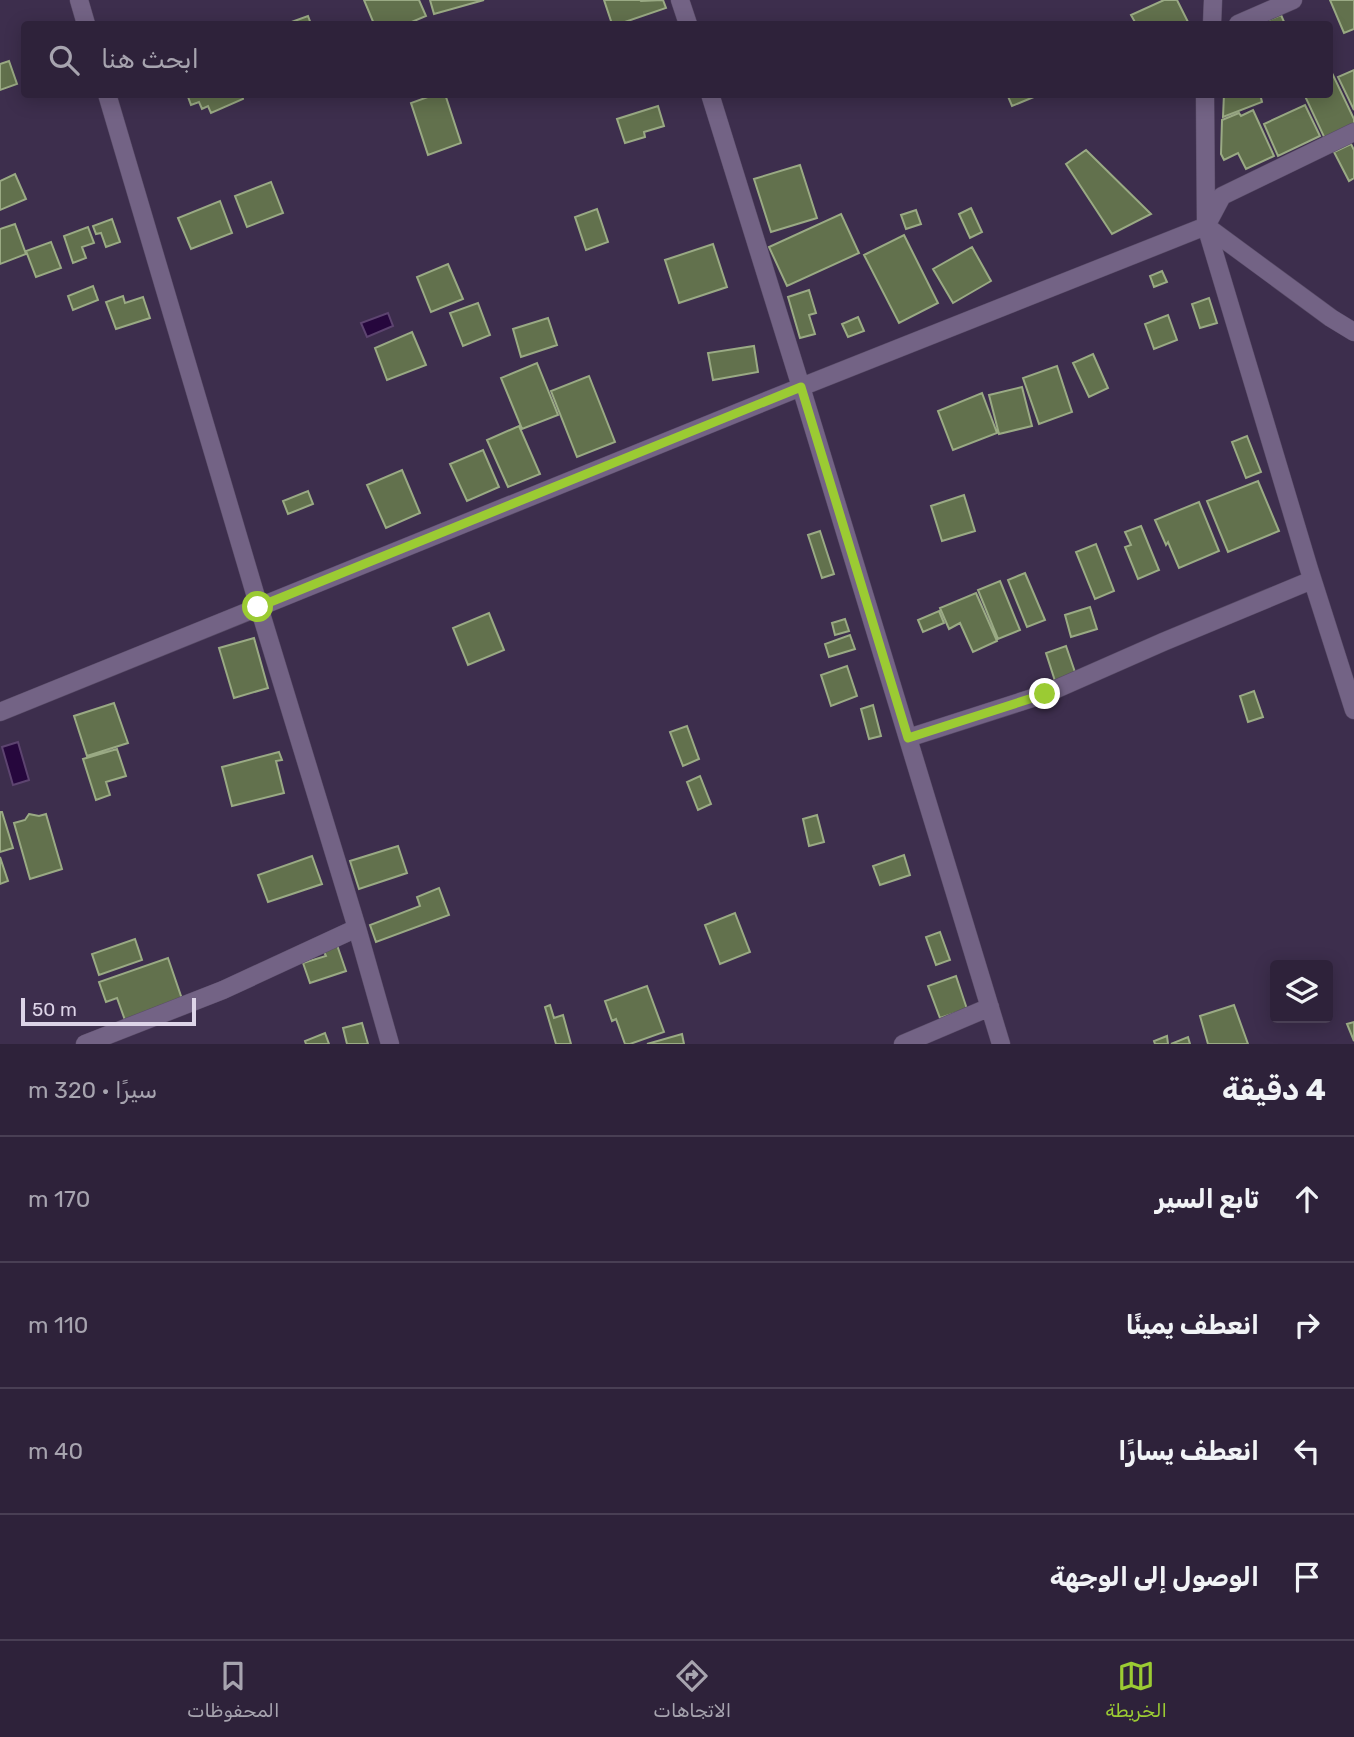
<!DOCTYPE html>
<html lang="ar">
<head>
<meta charset="utf-8">
<style>
	:root { --surface:#2e223a; --page:#362a42; --text:#f1f3f6; --muted:#a7a4af; --line:#493f54; --accent:#9bcb33 }
	body { margin:0; font-family:Rubik,Vazirmatn,sans-serif; background:var(--page); color:var(--text); direction:rtl }
	.controls { position:absolute; right:21px; bottom:21px; display:grid; overflow:hidden; border-radius:7px; box-shadow:0 4px 18px #0003 }
	.controls button { width:63px; height:63px; display:grid; place-items:center; padding:0; border:0; border-bottom:2px solid var(--line); background:var(--surface); color:var(--text); font:35px sans-serif }
	.scale { position:absolute; left:21px; bottom:18px; width:175px; box-sizing:border-box; padding-left:7px; border:4px solid #ddd4e8; border-top:0; font-size:19px; line-height:24px; white-space:nowrap; color:#ddd4e8; -webkit-text-stroke:5px #3d2e4d; paint-order:stroke }
	.stop { position:absolute; width:21px; height:21px; margin:-16px; border:5px solid #9bcb33; border-radius:50%; background:#fff }
	.stop.end { background:#9bcb33; border-color:#fff; box-shadow:0 2px 7px #0008 }
	.list { margin:0; padding:0; list-style:none }
	h2 { display:flex; justify-content:space-between; align-items:center; height:91px; margin:0; padding:0 28px; font-size:30px }
	h2 small { font-size:23px; font-weight:400; color:var(--muted) }
	.list li { display:grid; grid-template-columns:46px 1fr auto; gap:21px; align-items:center; box-sizing:border-box; height:126px; padding:0 28px; border-top:2px solid var(--line) }
	.list b { display:block; font-size:26px; white-space:nowrap }
	.list em { font-size:23px; font-style:normal; color:var(--muted) }
	.icon { flex:none; width:38px; height:38px; fill:none; stroke:currentColor; stroke-width:2; stroke-linecap:round; stroke-linejoin:round }
	.map { position:relative; flex:none; width:1354px; height:1044px; overflow:hidden; direction:ltr }
	.search { position:absolute; background:var(--surface); box-shadow:0 4px 18px #0003; left:21px; right:21px; top:21px; height:77px; display:flex; align-items:center; gap:18px; box-sizing:border-box; padding:0 24px; border-radius:7px; color:var(--muted); font-size:26px }
	.sheet { height:595px; background:var(--surface) }
	nav { display:flex; justify-content:space-around; align-items:center; box-sizing:border-box; height:98px; border-top:2px solid var(--line); background:var(--surface); font-size:19px; color:var(--muted) }
	nav a { display:grid; justify-items:center; gap:4px }
	nav .on { color:var(--accent) }
	.map>svg:first-child { display:block }
	.water { fill:#26073d; stroke:#5d4470; stroke-width:2 }
	.building { fill:#62714d; stroke:#9aaa84; stroke-width:2 }
	.lines { fill:none; stroke-linecap:round; stroke-linejoin:round }
	.minor-casing { stroke:#584b66; stroke-width:19 }
	.minor { stroke:#736385; stroke-width:18 }
	.route { stroke:#9bcb33; stroke-width:9 }
</style>
</head>
<body>
<div class="map">
<svg width="1354" height="1044" viewBox="0 0 1354 1044">
	<rect width="100%" height="100%" fill="#3d2e4d"/>
	<path class="water" d="M388 313 393 326 367 337 361 323Z
		M18 742 29 780 13 785 2 747Z"/>
	<path class="building" d="M364 0H419L426 16 407 24H374Z
		M430 0H484L434 14Z
		M604 0H640L641 1 663 0 666 8 619 24H612Z
		M1164 0H1177L1189 24H1136L1131 15Z
		M1330 0H1354V29L1344 33Z
		M1281 15 1285 24H1259Z
		M308 16 311 24H286Z
		M9 61 17 84 0 90V64Z
		M1354 70V110L1338 77Z
		M1331 71 1354 119V127L1326 141 1304 94H1330V72Z
		M187 94H242L243 99 211 113 208 106 202 109 199 102 191 105Z
		M436 94H445L461 143 428 155 411 103Z
		M1007 94H1041L1012 106Z
		M1224 94H1260L1262 102 1223 117Z
		M1305 105 1320 136 1278 156 1264 124Z
		M658 106 664 126 644 132 645 137 625 143 617 119Z
		M1253 110 1274 156 1246 169 1238 153 1224 160 1221 154 1222 120 1239 113 1241 116Z
		M1351 144 1354 150V178L1349 181 1334 152Z
		M1086 150 1151 214 1112 234 1066 164Z
		M800 165 817 218 771 232 754 179Z
		M15 174 26 199 0 210V181Z
		M271 182 283 213 247 227 235 196Z
		M220 201 232 233 191 249 178 218Z
		M971 208 982 232 970 238 959 214Z
		M597 209 608 242 586 250 575 217Z
		M916 210 921 224 906 229 901 215Z
		M841 214 859 253 787 286 769 247Z
		M112 219 120 242 106 247 101 233 96 234 93 226Z
		M15 224 26 254 0 264V229Z
		M88 227 94 243 82 247 86 258 73 263 64 236Z
		M904 235 938 303 899 323 864 255Z
		M51 242 61 268 36 277 26 251Z
		M713 244 727 287 679 303 665 260Z
		M972 247 991 281 953 303 933 269Z
		M448 264 463 299 431 312 417 277Z
		M1162 271 1167 282 1154 287 1150 276Z
		M93 286 98 300 73 310 68 296Z
		M809 290 816 313 809 315 815 334 800 338 788 297Z
		M123 296 125 303 143 297 150 318 116 329 106 302Z
		M1209 298 1217 323 1200 328 1192 304Z
		M478 303 490 335 463 346 450 313Z
		M1168 315 1177 340 1154 349 1145 324Z
		M858 317 864 331 848 337 842 324Z
		M548 318 557 345 521 357 513 329Z
		M412 332 426 365 387 380 375 348Z
		M754 346 758 372 713 380 708 353Z
		M1093 354 1108 388 1089 397 1073 363Z
		M537 363 558 415 522 429 501 378Z
		M1057 366 1072 412 1039 424 1023 378Z
		M589 376 615 442 577 457 551 391Z
		M1022 387 1032 426 999 434 989 395Z
		M982 393 997 433 953 450 938 411Z
		M519 426 540 474 508 487 487 440Z
		M1247 436 1261 472 1246 478 1232 442Z
		M483 450 499 487 467 501 450 464Z
		M402 470 420 513 386 528 367 485Z
		M1258 481 1279 531 1228 552 1207 501Z
		M308 491 313 504 288 514 283 501Z
		M964 495 975 531 942 541 931 506Z
		M1199 502 1219 551 1179 568 1168 542 1166 545 1155 520Z
		M1141 526 1159 570 1138 579 1125 547 1131 545 1125 532Z
		M820 531 834 574 822 578 808 535Z
		M1096 544 1114 591 1095 599 1076 552Z
		M1025 573 1045 620 1027 627 1008 580Z
		M1000 581 1020 630 998 639 978 590Z
		M976 593 997 641 973 652 960 623 949 629 940 608Z
		M1090 607 1097 629 1071 637 1065 615Z
		M939 611 944 623 923 632 918 620Z
		M489 613 504 650 468 665 453 628Z
		M845 619 849 631 835 635 832 623Z
		M850 635 855 649 829 657 825 644Z
		M254 638 268 688 234 698 219 648Z
		M1066 646 1076 675 1055 681 1046 653Z
		M847 666 857 696 831 706 821 675Z
		M1254 691 1263 717 1248 722 1240 696Z
		M114 703 128 743 87 756 74 716Z
		M873 705 881 736 869 739 861 709Z
		M687 726 699 759 683 766 670 732Z
		M117 749 126 776 106 782 110 795 96 800 83 759Z
		M279 752 282 760 276 761 284 793 232 806 222 767Z
		M700 776 711 804 698 810 687 782Z
		M0 812H2L13 848 0 852Z
		M29 814 39 816 46 814 62 869 30 879 14 823 25 820Z
		M817 815 824 842 809 846 803 819Z
		M398 846 407 873 359 889 350 861Z
		M904 855 910 875 880 885 873 866Z
		M312 856 322 884 268 902 258 875Z
		M0 857 8 881 0 884Z
		M439 888 449 915 376 942 370 925 420 906 417 897Z
		M735 913 750 952 720 964 705 925Z
		M940 932 950 960 936 965 926 937Z
		M135 939 142 960 99 975 92 954Z
		M337 945 346 971 310 983 303 963 326 956 323 950Z
		M168 958 183 1002 126 1023 117 998 106 1002 99 982Z
		M956 976 967 1009 940 1018 928 986Z
		M647 986 664 1032 630 1044H625L616 1019 612 1021 605 1001Z
		M550 1005 554 1018 563 1015 571 1044H556L545 1007Z
		M1234 1005 1248 1044H1208L1200 1016Z
		M1354 1022V1041L1347 1024Z
		M362 1023 368 1044H347L343 1028Z
		M325 1033 329 1044H306L305 1041Z
		M682 1034 684 1044H647Z
		M1167 1036 1168 1044H1155L1154 1041Z
		M1188 1037 1190 1044H1171Z"/>
	<g class="lines">
		<defs>
			<path id="minor" d="M79 0 86 24
				M680 0 688 24
				M1212 24 1213 0
				M1238 24 1293 0
				M107 94 259 607 357 928 390 1044
				M710 94 801 387 1001 1044
				M1205 94 1206 226 1309 569 1354 710
				M1206 226 1331 318 1354 332
				M0 712 801 387 1206 226 1222 196 1354 132
				M908 738 1045 694 1163 642 1312 580
				M85 1044 223 990 357 928
				M903 1044 990 1007"/>
		</defs>
		<use href="#minor" class="minor-casing"/>
		<use href="#minor" class="minor"/>
	</g>
	<g class="lines">
		<path class="route" d="M258 607 801 387 908 738 1045 694"/>
	</g>
</svg>
<div class="controls">
<button><svg class="icon" aria-label="layers" viewBox="0 0 24 24"><path d="M12 4l9 5-9 5-9-5zM3 14l9 5 9-5"/></svg></button>
</div>
<div class="scale">50 m</div>
<div class="stop" style="left:258px;top:607px"></div>
<div class="stop end" style="left:1045px;top:694px"></div>
<div class="search"><svg class="icon" aria-label="search" viewBox="0 0 24 24"><circle cx="10" cy="10" r="6"/><path d="M15 15l6 6"/></svg>ابحث هنا</div>
</div>
<section class="sheet">
<h2>4 دقيقة<small>سيرًا · 320 m</small></h2>
<ul class="list">
<li><svg class="icon" aria-label="ahead" viewBox="0 0 24 24"><path d="M12 20V5M6 11l6-6 6 6"/></svg><div><b>تابع السير</b></div><em>170 m</em></li>
<li><svg class="icon" aria-label="right" viewBox="0 0 24 24"><path d="M7 20v-9h11M14 6l5 5-5 5"/></svg><div><b>انعطف يمينًا</b></div><em>110 m</em></li>
<li><svg class="icon" aria-label="left" viewBox="0 0 24 24"><path d="M17 20v-9H6M10 6l-5 5 5 5"/></svg><div><b>انعطف يسارًا</b></div><em>40 m</em></li>
<li><svg class="icon" aria-label="arrive" viewBox="0 0 24 24"><path d="M6 21V4h12l-3 4 3 4H6"/></svg><div><b>الوصول إلى الوجهة</b></div></li>
</ul>
</section>
<nav>
<a class="on"><svg class="icon" aria-label="map" viewBox="0 0 24 24"><path d="M3 6l6-2 6 2 6-2v14l-6 2-6-2-6 2zM9 4v14M15 6v14"/></svg>الخريطة</a>
<a><svg class="icon" aria-label="directions" viewBox="0 0 24 24"><path d="M12 3l9 9-9 9-9-9zM9 14v-3h6M13 9l2 2-2 2"/></svg>الاتجاهات</a>
<a><svg class="icon" aria-label="saved" viewBox="0 0 24 24"><path d="M7 4h10v16l-5-4-5 4z"/></svg>المحفوظات</a>
</nav>
</body>
</html>
